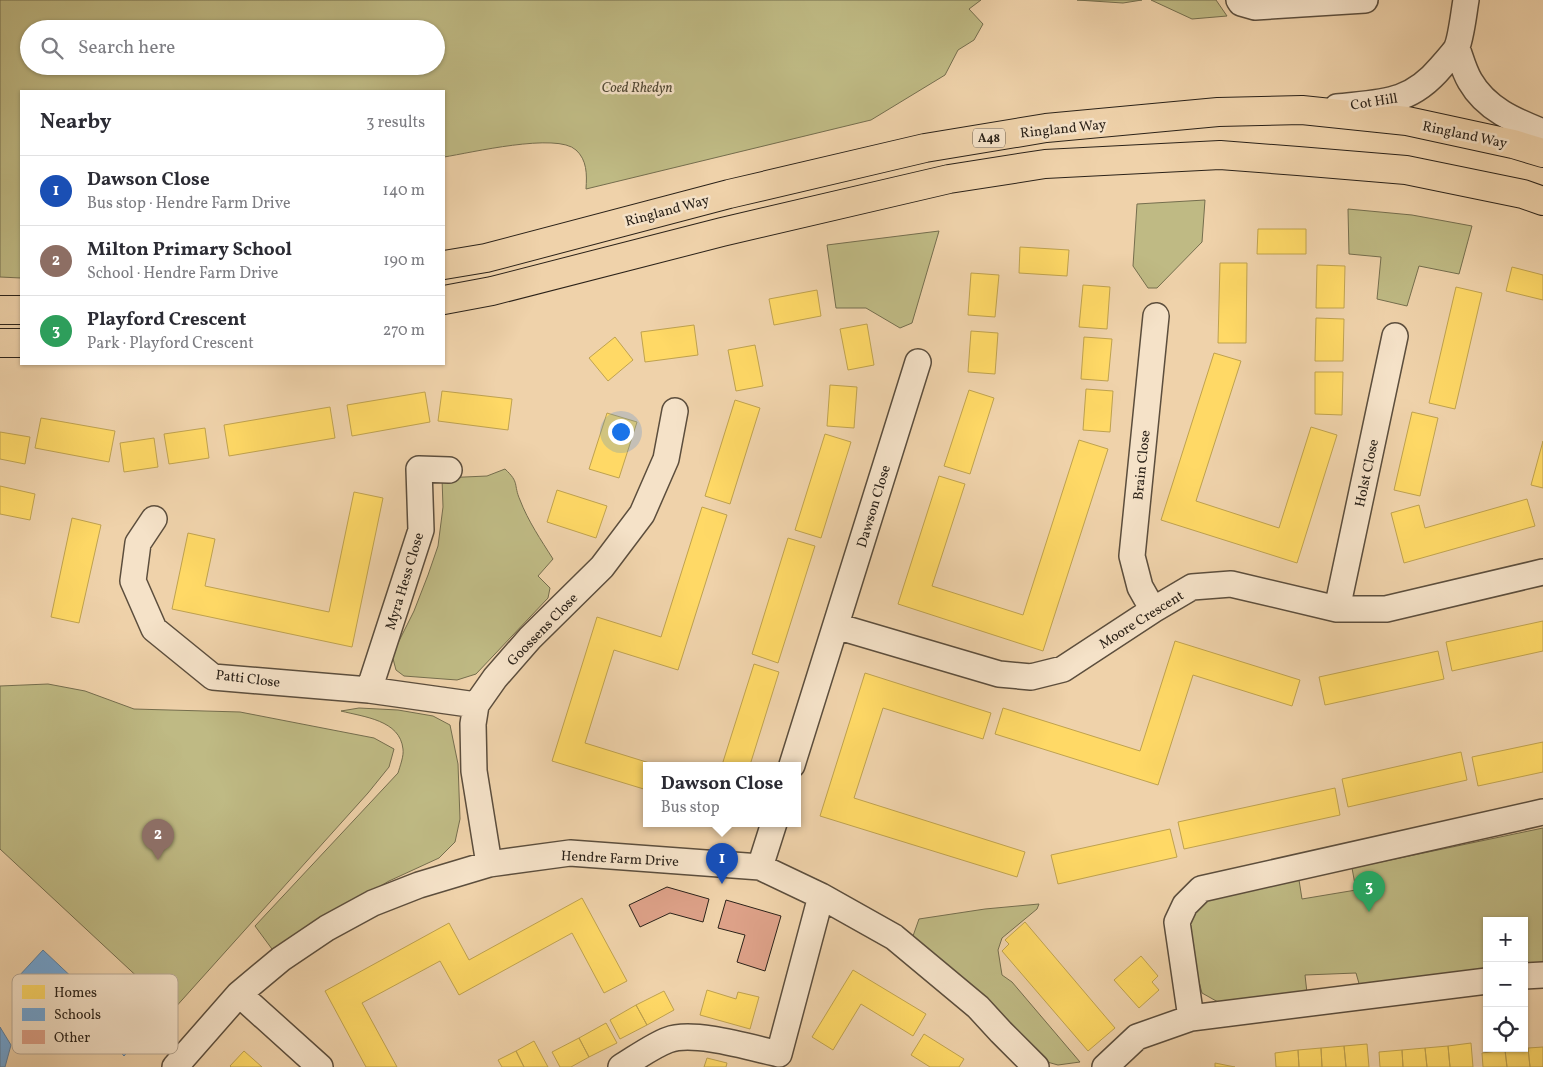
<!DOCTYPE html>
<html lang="en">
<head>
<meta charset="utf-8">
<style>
	:root { --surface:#fff; --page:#f2f2f3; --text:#2b2b33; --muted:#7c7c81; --line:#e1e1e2; --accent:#db2777 }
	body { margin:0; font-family:Vollkorn,serif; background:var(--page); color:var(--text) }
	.controls { position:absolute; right:15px; bottom:15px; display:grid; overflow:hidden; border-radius:0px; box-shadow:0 1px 4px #0004 }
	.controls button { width:45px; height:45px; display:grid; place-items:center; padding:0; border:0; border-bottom:1px solid var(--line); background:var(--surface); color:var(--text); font:25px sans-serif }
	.you { position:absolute; left:620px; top:431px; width:18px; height:18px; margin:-12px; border:4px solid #fff; border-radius:50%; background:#1a73e8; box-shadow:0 0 0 8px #1a73e833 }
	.badge { display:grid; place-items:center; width:32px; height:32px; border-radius:50%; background:var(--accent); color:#fff; font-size:16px; font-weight:700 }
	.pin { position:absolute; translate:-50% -41px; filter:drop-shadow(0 1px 2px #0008) }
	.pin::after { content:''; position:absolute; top:26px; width:18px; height:15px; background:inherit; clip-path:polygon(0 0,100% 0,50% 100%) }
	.popup { position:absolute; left:643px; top:762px; width:158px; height:65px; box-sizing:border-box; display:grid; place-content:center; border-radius:0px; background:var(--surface); filter:drop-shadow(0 1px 4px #0005); font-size:16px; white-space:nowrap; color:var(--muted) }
	.popup b { font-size:19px; color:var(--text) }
	.popup::after { content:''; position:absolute; left:50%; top:100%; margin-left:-10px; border:10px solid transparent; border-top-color:var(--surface) }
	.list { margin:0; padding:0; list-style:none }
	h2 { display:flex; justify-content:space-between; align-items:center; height:65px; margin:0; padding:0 20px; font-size:21px }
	h2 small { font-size:16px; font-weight:400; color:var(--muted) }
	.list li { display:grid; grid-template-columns:32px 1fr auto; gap:15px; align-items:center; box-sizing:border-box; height:70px; padding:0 20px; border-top:1px solid var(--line) }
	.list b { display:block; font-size:19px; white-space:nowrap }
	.list p { margin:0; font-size:16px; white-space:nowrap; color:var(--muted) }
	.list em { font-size:16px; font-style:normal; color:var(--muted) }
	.icon { flex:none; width:28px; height:28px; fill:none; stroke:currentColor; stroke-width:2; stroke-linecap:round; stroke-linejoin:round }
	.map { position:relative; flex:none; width:1543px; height:1067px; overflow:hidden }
	.search { position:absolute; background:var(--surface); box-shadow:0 1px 4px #0004; left:20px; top:20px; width:425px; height:55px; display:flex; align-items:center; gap:12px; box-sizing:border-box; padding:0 18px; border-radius:28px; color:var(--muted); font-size:19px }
	.panel { position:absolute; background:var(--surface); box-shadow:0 1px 4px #0004; left:20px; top:90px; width:425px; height:275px; border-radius:0px }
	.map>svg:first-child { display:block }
	.green { fill:#bfba84; stroke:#756e4e; fill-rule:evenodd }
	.homes { fill:#ffd966; stroke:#bfa24f }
	.schools { fill:#6fa8dc; stroke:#5b80a2 }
	.building { fill:#dda188; stroke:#2b2219 }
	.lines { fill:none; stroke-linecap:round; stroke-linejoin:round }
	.minor-casing { stroke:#5c4e3d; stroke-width:28 }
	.major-casing { stroke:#2b2219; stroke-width:30 }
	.minor { stroke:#f5e2c8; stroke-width:25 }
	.major { stroke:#efd2aa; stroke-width:28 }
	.labels { text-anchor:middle; stroke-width:5; stroke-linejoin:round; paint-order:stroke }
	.shield { fill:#f5e2c8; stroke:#685c4e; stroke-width:1 }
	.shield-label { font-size:12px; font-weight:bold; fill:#2b2219 }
	.park-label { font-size:14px; font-style:italic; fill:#504834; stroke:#f5e2c8 }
	.street-label { font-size:14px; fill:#2b2219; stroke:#f5e2c8 }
	.key { fill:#f5e2c8; stroke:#b8a894; stroke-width:1 }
	.key-label { font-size:14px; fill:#2b2219 }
</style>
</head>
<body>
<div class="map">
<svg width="1543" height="1067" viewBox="0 0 1543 1067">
	<rect width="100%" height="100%" fill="#efd2aa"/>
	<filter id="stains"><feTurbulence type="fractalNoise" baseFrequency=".004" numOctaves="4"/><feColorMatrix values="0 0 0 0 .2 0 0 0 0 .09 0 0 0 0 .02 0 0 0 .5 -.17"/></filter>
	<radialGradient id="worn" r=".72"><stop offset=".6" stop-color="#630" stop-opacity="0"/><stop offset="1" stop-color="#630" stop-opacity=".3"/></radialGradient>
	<path class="green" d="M0 0H981L969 9 983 24 974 40 958 50 945 75 871 120 586 189C587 174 587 160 576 150 557 132 470 153 444 157V91H21V278L0 277ZM29 29H436V66H29Z
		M1077 0H1142L1123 3Z
		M1151 0H1216L1227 16 1192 19Z
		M1205 200 1202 242 1157 288H1148L1133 266 1137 204Z
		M1348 209 1412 215 1472 226 1459 274 1419 266 1407 306 1377 299 1381 257 1349 254Z
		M939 231 912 323 900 328 866 308H836L827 245Z
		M505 469C520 483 513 484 520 500 528 521 541 540 553 559L538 576 550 588 548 598 476 674 457 680 404 676 396 670 392 655 414 611 428 575 438 546 443 507 442 478 487 476Z
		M48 684 85 691 134 709 240 712 374 738 394 749 389 767 368 793 173 1010 0 849V686Z
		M359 708 398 710 433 716 450 725 458 764 460 819 455 842 439 858 389 881 272 949 255 926 398 773C400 766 404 756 403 749 400 720 364 717 341 711Z
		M1543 828V966L1524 968V921H1487V972L1360 987 1356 973 1305 975 1307 993 1218 1002 1202 993 1194 963 1190 920 1199 904 1221 896 1299 880 1302 899 1356 890 1352 868Z
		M1039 904 1037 909 1002 938 998 950 1002 975 1012 982 1080 1062 1058 1065 1040 1060 913 936 919 919 985 909Z"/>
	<path class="homes" d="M1258 229H1306V254H1257Z
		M1020 247 1069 250 1067 276 1019 273Z
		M1220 263H1247L1246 343H1218Z
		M1317 265 1345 266 1344 308H1316Z
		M1512 267 1543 275V300L1506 291Z
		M971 273 999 275 995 317 968 315Z
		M1083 285 1110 287 1107 329 1079 327Z
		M1456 287 1482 293 1455 409 1429 403Z
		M817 290 821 316 774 325 769 299Z
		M1316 318 1344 319 1343 361H1315Z
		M867 324 874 365 848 370 840 329Z
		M694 325 698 355 645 362 641 332Z
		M971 331 998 333 995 374 968 372Z
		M615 337 633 360 608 381 589 358Z
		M1084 337 1112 339 1108 381 1081 379Z
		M755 345 763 386 736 391 728 350Z
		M1214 353 1241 361 1196 501 1279 528 1311 427 1337 435 1297 563 1161 520Z
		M1315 372H1343L1342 415 1315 414Z
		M830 385 857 387 854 428 827 426Z
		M1086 389 1113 391 1110 432 1083 430Z
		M969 390 994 398 970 474 944 466Z
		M442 391 512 399 508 430 438 421Z
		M425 392 430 422 352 436 347 405Z
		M735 400 760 408 730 504 705 496Z
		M330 407 335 438 229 456 224 425Z
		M1412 412 1438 418 1420 496 1394 490Z
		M607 413 637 422 619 478 589 469Z
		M41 418 115 431 109 462 35 448Z
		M205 428 209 458 169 464 164 434Z
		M0 432 30 437 25 464 0 459Z
		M825 434 851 442 821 538 795 530Z
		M154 438 158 467 124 472 120 443Z
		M1079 440 1108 449 1043 651 898 604 939 476 965 484 932 586 1023 615Z
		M1543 441V488L1531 485Z
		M0 486 35 494 30 520 0 514Z
		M557 490 607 506 596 538 547 522Z
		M354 492 383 498 352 647 172 609 188 533 215 539 205 586 329 612Z
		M1527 499 1535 526 1404 563 1391 513 1419 505 1425 528Z
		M702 507 727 515 678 670 614 650 585 743 656 765H647V790L552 761 597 617 661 637Z
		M72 518 101 525 79 623 51 617Z
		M788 538 815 546 778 663 752 654Z
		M1543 621V651L1452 671 1446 642Z
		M1175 641 1300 680 1292 706 1193 675 1158 785 995 734 1003 708 1140 751Z
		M1438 651 1444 679 1325 705 1319 677Z
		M754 664 779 672 750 765H722Z
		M865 673 991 713 983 739 883 708 854 798 1025 852 1017 877 820 816Z
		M1543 742V772L1478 786 1472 757Z
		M1461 752 1467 780 1348 807 1342 779Z
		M1335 788 1340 815 1184 849 1178 822Z
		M1170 829 1177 857 1058 884 1051 855Z
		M582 898 627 981 604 993 572 933 459 995 440 961 362 1003 397 1067H366L325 991 449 923 469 960Z
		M1025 922 1115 1028 1088 1051 1002 951 1009 944 1005 940Z
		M1141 956 1158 976 1152 982 1159 990 1139 1008 1114 980Z
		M853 970 926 1014 913 1036 861 1004 833 1050 812 1037Z
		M707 990 736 999 738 992 759 997 750 1029 700 1015Z
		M664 991 674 1010 647 1025 636 1005Z
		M636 1005 647 1025 620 1039 610 1020Z
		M606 1023 617 1043 589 1057 579 1038Z
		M924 1034 964 1059 959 1067H930L911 1055Z
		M579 1038 589 1057 571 1067H560L552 1052Z
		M534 1041 548 1067H524L516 1051Z
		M1471 1043 1473 1067H1450L1448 1046Z
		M1367 1044 1369 1067H1346L1344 1046Z
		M1344 1046 1346 1067H1322L1321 1048Z
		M1448 1046 1450 1067H1427L1425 1048Z
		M1543 1047V1067H1530L1528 1048Z
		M1321 1048 1322 1067H1299L1298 1050Z
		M1425 1048 1427 1067H1403L1402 1050Z
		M1528 1048 1530 1067H1507L1505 1050Z
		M1298 1050 1299 1067H1276L1275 1053Z
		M1402 1050 1403 1067H1380L1379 1052Z
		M1505 1050 1507 1067H1483L1482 1053Z
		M244 1051 262 1067H231L230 1066Z
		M516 1051 524 1067H502L498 1060Z
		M707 1058 727 1063 726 1067H704Z
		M1215 1063 1235 1067H1215Z"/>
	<path class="schools" d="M43 950 96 1000 70 1027 18 977Z
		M0 1027 11 1045 5 1067H0Z
		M127 1038 134 1045 124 1056 117 1049Z"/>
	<path class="building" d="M667 887 709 899 703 922 670 913 640 927 629 905Z
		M726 900 781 916 765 971 737 962 745 935 718 928Z"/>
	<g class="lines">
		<defs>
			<path id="minor" d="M1239 0 1241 3 1255 7 1365 0
				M1457 48C1461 59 1464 71 1470 81 1486 109 1515 121 1543 132
				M1337 107C1382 102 1410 104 1441 67 1446 61 1452 55 1456 49 1461 40 1464 11 1466 0
				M154 519 138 543 133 581 154 629 213 677 369 690 476 705
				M1337 609 1395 336
				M1153 610 1140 587 1132 556 1156 316
				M836 626 999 674 1031 677 1063 669 1153 610 1192 587 1231 584 1337 609H1386L1543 572
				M369 690 421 530 419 469 449 470
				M792 765 918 362
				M489 864 474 771 473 724 476 705 495 678 530 638 602 567 642 514 666 459 675 411
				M760 867 774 823
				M1524 976 1543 975
				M239 994 320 1067
				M1191 1018 1177 922 1185 905 1201 889 1543 812
				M175 1067 239 994 281 959 327 928 373 903 419 885 489 864 570 853 760 867 821 896 894 937 978 1007 1001 1032 1036 1067
				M621 1067C636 1058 652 1046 668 1040 693 1030 752 1048 779 1054L821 896
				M1105 1067 1137 1037 1191 1018 1487 981"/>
			<path id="major" d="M444 265 486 258 729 194 925 148 1046 128 1218 112 1302 110 1407 121 1513 144 1543 153
				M444 300 492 291 722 232 949 179 1045 164 1220 155 1298 161 1406 170 1523 194 1543 201
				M0 310H21
				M0 343H21"/>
		</defs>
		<use href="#minor" class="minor-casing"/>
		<use href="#major" class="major-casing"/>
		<use href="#minor" class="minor"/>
		<use href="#major" class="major"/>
	</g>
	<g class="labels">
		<rect class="shield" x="973" y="128.5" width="32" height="19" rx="4"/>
		<g class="shield-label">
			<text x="989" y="142">A48</text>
		</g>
		<g class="park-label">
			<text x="637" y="92">Coed Rhedyn</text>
		</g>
		<g class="street-label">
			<text transform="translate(1374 101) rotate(-9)" y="5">Cot Hill</text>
			<text transform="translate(1063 128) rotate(-6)" y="5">Ringland Way</text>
			<text transform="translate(1465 134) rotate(12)" y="5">Ringland Way</text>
			<text transform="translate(667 210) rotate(-15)" y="5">Ringland Way</text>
			<text transform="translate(1141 465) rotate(-84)" y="5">Brain Close</text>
			<text transform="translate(1366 473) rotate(-78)" y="5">Holst Close</text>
			<text transform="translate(873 506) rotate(-73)" y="5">Dawson Close</text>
			<text transform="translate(404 581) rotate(-73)" y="5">Myra Hess Close</text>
			<text transform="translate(1141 619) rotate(-32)" y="5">Moore Crescent</text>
			<text transform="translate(542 629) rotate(-46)" y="5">Goossens Close</text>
			<text transform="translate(248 678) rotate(7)" y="5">Patti Close</text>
			<text transform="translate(620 858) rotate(3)" y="5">Hendre Farm Drive</text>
		</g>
	</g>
	<rect x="12" y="974" width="166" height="80" rx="8" class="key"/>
	<rect x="22" y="985" width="23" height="14" fill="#ffd966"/>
	<rect x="22" y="1008" width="23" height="13" fill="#6fa8dc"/>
	<rect x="22" y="1030" width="23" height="14" fill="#dda188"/>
	<g class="key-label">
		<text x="54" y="997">Homes</text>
		<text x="54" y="1019">Schools</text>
		<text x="54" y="1042">Other</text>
	</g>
	<rect width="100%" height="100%" filter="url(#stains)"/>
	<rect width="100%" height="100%" fill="url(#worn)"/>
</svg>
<div class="controls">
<button>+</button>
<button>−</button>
<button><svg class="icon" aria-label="locate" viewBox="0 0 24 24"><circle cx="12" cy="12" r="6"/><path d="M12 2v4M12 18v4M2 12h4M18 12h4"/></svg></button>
</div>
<div class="you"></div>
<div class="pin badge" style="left:722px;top:884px;background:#1a4fb4">1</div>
<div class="popup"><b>Dawson Close</b>Bus stop</div>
<div class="pin badge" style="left:158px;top:860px;background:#8d6e63">2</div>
<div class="pin badge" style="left:1369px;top:912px;background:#2e9e5b">3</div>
<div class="search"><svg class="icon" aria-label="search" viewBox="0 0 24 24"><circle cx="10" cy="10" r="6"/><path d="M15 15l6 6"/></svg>Search here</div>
<section class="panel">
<h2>Nearby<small>3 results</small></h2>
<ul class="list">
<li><span class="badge" style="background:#1a4fb4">1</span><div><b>Dawson Close</b><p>Bus stop · Hendre Farm Drive</p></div><em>140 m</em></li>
<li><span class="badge" style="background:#8d6e63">2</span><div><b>Milton Primary School</b><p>School · Hendre Farm Drive</p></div><em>190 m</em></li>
<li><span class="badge" style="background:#2e9e5b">3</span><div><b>Playford Crescent</b><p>Park · Playford Crescent</p></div><em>270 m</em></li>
</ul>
</section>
</div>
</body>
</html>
